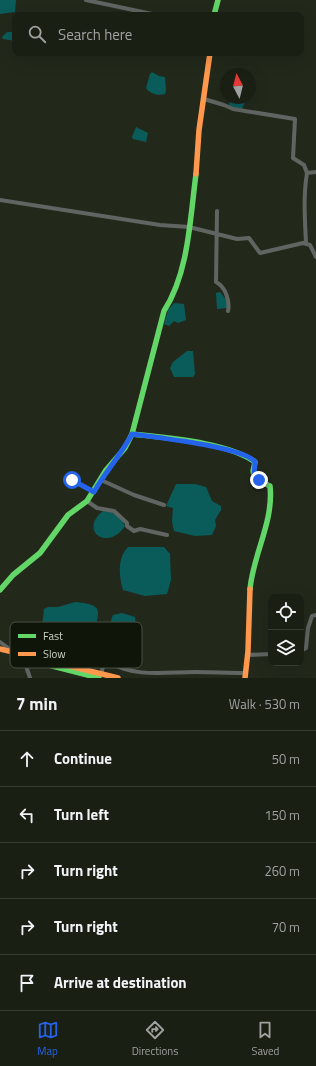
<!DOCTYPE html>
<html lang="en">
<head>
<meta charset="utf-8">
<style>
	:root { --surface:#1a1f14; --page:#272c22; --text:#f1f3f6; --muted:#9fa2a0; --line:#383d34; --accent:#2563eb }
	body { margin:0; font-family:"Titillium Web",sans-serif; background:var(--page); color:var(--text) }
	.controls { position:absolute; right:12px; bottom:12px; display:grid; overflow:hidden; border-radius:8px; box-shadow:0 4px 16px #0002 }
	.controls button { width:36px; height:36px; display:grid; place-items:center; padding:0; border:0; border-bottom:1px solid var(--line); background:var(--surface); color:var(--text); font:20px sans-serif }
	.compass { position:absolute; left:220px; top:68px; width:36px; height:36px; border-radius:50%; background:var(--surface); box-shadow:0 4px 16px #0002; rotate:353deg }
	.stop { position:absolute; width:12px; height:12px; margin:-9px; border:3px solid #2563eb; border-radius:50%; background:#fff }
	.stop.end { background:#2563eb; border-color:#fff; box-shadow:0 1px 4px #0008 }
	.list { margin:0; padding:0; list-style:none }
	h2 { display:flex; justify-content:space-between; align-items:center; height:52px; margin:0; padding:0 16px; font-size:17px }
	h2 small { font-size:13px; font-weight:400; color:var(--muted) }
	.list li { display:grid; grid-template-columns:26px 1fr auto; gap:12px; align-items:center; box-sizing:border-box; height:56px; padding:0 16px; border-top:1px solid var(--line) }
	.list b { display:block; font-size:15px; white-space:nowrap }
	.list em { font-size:13px; font-style:normal; color:var(--muted) }
	.icon { flex:none; width:22px; height:22px; fill:none; stroke:currentColor; stroke-width:2; stroke-linecap:round; stroke-linejoin:round }
	.map { position:relative; flex:none; width:316px; height:678px; overflow:hidden }
	.search { position:absolute; background:var(--surface); box-shadow:0 4px 16px #0002; left:12px; right:12px; top:12px; height:44px; display:flex; align-items:center; gap:10px; box-sizing:border-box; padding:0 14px; border-radius:8px; color:var(--muted); font-size:15px }
	.sheet { height:332px; background:var(--surface) }
	nav { display:flex; justify-content:space-around; align-items:center; box-sizing:border-box; height:56px; border-top:1px solid var(--line); background:var(--surface); font-size:11px; color:var(--muted) }
	nav a { display:grid; justify-items:center; gap:2px }
	nav .on { color:var(--accent) }
	.map>svg:first-child { display:block }
	.water { fill:#0a5c5b }
	.lines { fill:none; stroke-linecap:round; stroke-linejoin:round }
	.street { stroke:#616562; stroke-width:4 }
	.fast { stroke:#63d668; stroke-width:5.5 }
	.slow { stroke:#ff974d; stroke-width:5.5 }
	.route { stroke:#2563eb; stroke-width:5 }
	.key { fill:#10150a; stroke:#494f42; stroke-width:1 }
	.key-label { font-size:11px; fill:#cdd5c5 }
</style>
</head>
<body>
<div class="map">
<svg width="316" height="678" viewBox="0 0 316 678">
	<rect width="100%" height="100%" fill="#22291b"/>
	<path class="water" d="M0 0H16L15 12 0 14Z
		M7 32H15V41L3 39 2 37Z
		M152 72 159 76 165 77 166 90 165 94C158 96 150 94 146 88L150 74Z
		M231 98H247L242 109 230 107 229 104Z
		M136 127 148 133 146 142 133 139 132 137Z
		M220 292 227 301V308L217 309 216 293Z
		M174 303 184 304 186 320 178 323 174 321 169 326 164 324 168 310Z
		M187 351H193L195 374 193 377H174L170 368 173 362Z
		M176 484H195L206 487 212 501 221 506V510L215 520 216 526 212 535 195 536 174 531 172 522 173 508 166 506Z
		M103 511C113 511 121 516 125 526 108 552 78 531 103 511Z
		M128 547H164L170 554 171 580 167 594 145 596 123 590C119 577 117 558 128 547Z
		M75 602C109 605 96 613 94 637 94 647 98 655 97 665L38 652 43 631 42 626 44 609 48 607H58Z
		M122 613 135 617C137 632 135 661 120 668 113 660 115 653 114 643 112 632 108 626 113 615Z"/>
	<g class="lines">
		<path class="street" d="M86 0 157 15
			M204 99 224 105 233 109 295 119 293 158 304 165 307 173
			M0 200 160 225 189 227 237 239 249 238 260 253 303 243 310 245 316 257
			M217 211 216 282C226 287 230 302 228 311
			M306 244C305 220 303 197 307 173L316 172
			M72 480 94 492
			M101 480 134 495 164 505
			M87 501 97 508 114 511 127 523V526L134 531 140 529 167 535
			M0 642 11 650
			M301 651 306 648 308 628 312 616 316 615
			M22 654 30 678
			M247 655 271 654
			M108 656 109 662
			M102 674C101 668 104 666 109 662 135 678 166 672 195 672 212 672 228 673 244 673"/>
		<path class="fast" d="M214 15 218 0
			M132 434C166 438 227 442 255 462L253 471 255 479 270 486C274 521 253 555 250 589
			M0 590 13 575 40 553 68 515 87 501 106 470 125 448 132 434 164 311C189 272 190 218 196 174
			M37 662 99 678"/>
		<path class="slow" d="M196 174 199 130 210 53
			M0 649 118 678
			M245 678 248 651 250 589"/>
	</g>
	<g class="lines">
		<path class="route" d="M72 480 94 492C105 472 121 455 132 434 154 437 244 447 255 462L254 477 259 480"/>
	</g>
	<rect x="10" y="622" width="132" height="46" rx="6" class="key"/>
	<rect x="18" y="634" width="18" height="4" fill="#63d668"/>
	<rect x="18" y="652" width="18" height="4" fill="#ff974d"/>
	<g class="key-label">
		<text x="43" y="640">Fast</text>
		<text x="43" y="658">Slow</text>
	</g>
</svg>
<div class="controls">
<button><svg class="icon" aria-label="locate" viewBox="0 0 24 24"><circle cx="12" cy="12" r="6"/><path d="M12 2v4M12 18v4M2 12h4M18 12h4"/></svg></button>
<button><svg class="icon" aria-label="layers" viewBox="0 0 24 24"><path d="M12 4l9 5-9 5-9-5zM3 14l9 5 9-5"/></svg></button>
</div>
<svg class="compass" viewBox="-18 -18 36 36"><path d="M0-13l5 13h-10z" fill="#e53935"/><path d="M0 13l5-13h-10z" fill="#9fa2a0"/></svg>
<div class="stop" style="left:72px;top:480px"></div>
<div class="stop end" style="left:259px;top:480px"></div>
<div class="search"><svg class="icon" aria-label="search" viewBox="0 0 24 24"><circle cx="10" cy="10" r="6"/><path d="M15 15l6 6"/></svg>Search here</div>
</div>
<section class="sheet">
<h2>7 min<small>Walk · 530 m</small></h2>
<ul class="list">
<li><svg class="icon" aria-label="ahead" viewBox="0 0 24 24"><path d="M12 20V5M6 11l6-6 6 6"/></svg><div><b>Continue</b></div><em>50 m</em></li>
<li><svg class="icon" aria-label="left" viewBox="0 0 24 24"><path d="M17 20v-9H6M10 6l-5 5 5 5"/></svg><div><b>Turn left</b></div><em>150 m</em></li>
<li><svg class="icon" aria-label="right" viewBox="0 0 24 24"><path d="M7 20v-9h11M14 6l5 5-5 5"/></svg><div><b>Turn right</b></div><em>260 m</em></li>
<li><svg class="icon" aria-label="right" viewBox="0 0 24 24"><path d="M7 20v-9h11M14 6l5 5-5 5"/></svg><div><b>Turn right</b></div><em>70 m</em></li>
<li><svg class="icon" aria-label="arrive" viewBox="0 0 24 24"><path d="M6 21V4h12l-3 4 3 4H6"/></svg><div><b>Arrive at destination</b></div></li>
</ul>
</section>
<nav>
<a class="on"><svg class="icon" aria-label="map" viewBox="0 0 24 24"><path d="M3 6l6-2 6 2 6-2v14l-6 2-6-2-6 2zM9 4v14M15 6v14"/></svg>Map</a>
<a><svg class="icon" aria-label="directions" viewBox="0 0 24 24"><path d="M12 3l9 9-9 9-9-9zM9 14v-3h6M13 9l2 2-2 2"/></svg>Directions</a>
<a><svg class="icon" aria-label="saved" viewBox="0 0 24 24"><path d="M7 4h10v16l-5-4-5 4z"/></svg>Saved</a>
</nav>
</body>
</html>
